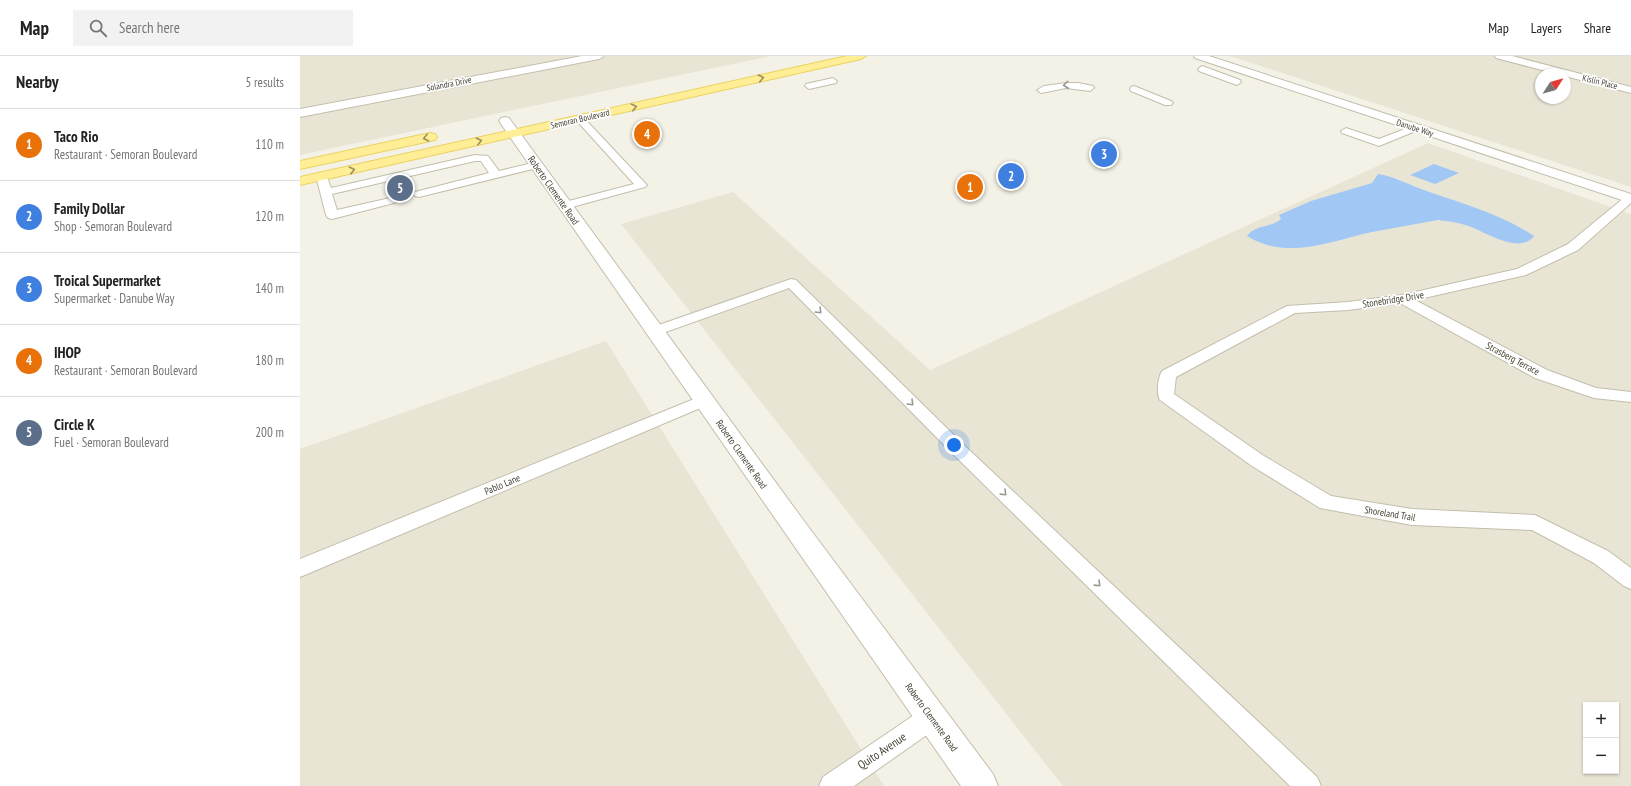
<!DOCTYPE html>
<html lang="en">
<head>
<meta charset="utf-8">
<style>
	:root { --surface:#fff; --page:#f2f2f2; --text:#222; --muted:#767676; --line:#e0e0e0; --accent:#1a73e8 }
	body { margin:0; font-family:"PT Sans Narrow",sans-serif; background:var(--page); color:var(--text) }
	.controls { position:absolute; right:12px; bottom:12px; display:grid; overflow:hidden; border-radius:0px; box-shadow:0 1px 3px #0004 }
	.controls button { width:36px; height:36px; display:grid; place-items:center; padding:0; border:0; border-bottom:1px solid var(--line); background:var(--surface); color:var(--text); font:20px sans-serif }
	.compass { position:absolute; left:1235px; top:12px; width:36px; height:36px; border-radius:50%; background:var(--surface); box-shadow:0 1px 3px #0004; rotate:54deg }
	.you { position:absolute; left:654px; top:389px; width:14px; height:14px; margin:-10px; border:3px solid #fff; border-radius:50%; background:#1a73e8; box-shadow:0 0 0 6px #1a73e833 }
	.badge { display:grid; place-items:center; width:26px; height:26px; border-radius:50%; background:var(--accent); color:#fff; font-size:13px; font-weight:700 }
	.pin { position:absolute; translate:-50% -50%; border:2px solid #fff; box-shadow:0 1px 4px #0006 }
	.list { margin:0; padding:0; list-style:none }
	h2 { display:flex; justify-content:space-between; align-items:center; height:52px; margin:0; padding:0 16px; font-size:17px }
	h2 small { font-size:13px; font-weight:400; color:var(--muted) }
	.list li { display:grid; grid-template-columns:26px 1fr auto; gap:12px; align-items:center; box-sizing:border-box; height:72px; padding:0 16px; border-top:1px solid var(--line) }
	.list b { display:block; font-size:15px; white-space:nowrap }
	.list p { margin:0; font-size:13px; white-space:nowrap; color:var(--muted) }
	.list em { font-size:13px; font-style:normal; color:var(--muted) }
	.icon { flex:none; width:22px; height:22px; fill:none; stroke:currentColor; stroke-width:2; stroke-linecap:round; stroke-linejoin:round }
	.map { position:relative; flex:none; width:1331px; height:730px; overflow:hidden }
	header { display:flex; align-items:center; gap:24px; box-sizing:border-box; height:56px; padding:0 20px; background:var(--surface); border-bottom:1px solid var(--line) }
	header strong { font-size:19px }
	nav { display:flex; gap:22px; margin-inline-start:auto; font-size:14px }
	.search { width:280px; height:36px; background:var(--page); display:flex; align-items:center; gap:10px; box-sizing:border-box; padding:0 14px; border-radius:0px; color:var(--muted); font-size:15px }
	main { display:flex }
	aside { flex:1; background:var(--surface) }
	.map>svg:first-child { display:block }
	.residential { fill:#e9e5d5; fill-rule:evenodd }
	.water { fill:#a1c7f4 }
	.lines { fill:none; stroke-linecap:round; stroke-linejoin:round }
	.service-casing { stroke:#c3beac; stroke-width:2 }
	.minor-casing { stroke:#c3beac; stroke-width:2 }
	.tertiary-casing { stroke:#c3beac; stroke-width:2 }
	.primary-casing { stroke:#ead260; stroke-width:2 }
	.service { fill:#fff; fill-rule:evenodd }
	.minor { fill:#fff; fill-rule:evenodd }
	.tertiary { fill:#fff; fill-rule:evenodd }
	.primary { fill:#ffee96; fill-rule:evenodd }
	.oneway { stroke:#9a9061 }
	.oneway2 { stroke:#9a9890 }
	.labels { text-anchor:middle; stroke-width:3.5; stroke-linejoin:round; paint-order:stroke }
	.far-street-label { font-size:9px; fill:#484336; stroke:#fff }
	.street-label { font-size:10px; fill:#484336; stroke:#fff }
	.near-street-label { font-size:12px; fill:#484336; stroke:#fff }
</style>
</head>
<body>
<header>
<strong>Map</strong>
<div class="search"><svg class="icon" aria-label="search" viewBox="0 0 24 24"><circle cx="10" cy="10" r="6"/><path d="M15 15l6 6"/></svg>Search here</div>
<nav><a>Map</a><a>Layers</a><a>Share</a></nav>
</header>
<main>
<aside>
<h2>Nearby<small>5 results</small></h2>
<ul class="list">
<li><span class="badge" style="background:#e8710a">1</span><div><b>Taco Rio</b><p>Restaurant · Semoran Boulevard</p></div><em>110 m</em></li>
<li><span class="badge" style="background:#3f7fe0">2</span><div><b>Family Dollar</b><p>Shop · Semoran Boulevard</p></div><em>120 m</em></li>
<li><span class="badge" style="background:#3f7fe0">3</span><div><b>Troical Supermarket</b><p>Supermarket · Danube Way</p></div><em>140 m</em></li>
<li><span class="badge" style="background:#e8710a">4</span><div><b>IHOP</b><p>Restaurant · Semoran Boulevard</p></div><em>180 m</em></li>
<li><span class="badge" style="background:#5c6f8a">5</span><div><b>Circle K</b><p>Fuel · Semoran Boulevard</p></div><em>200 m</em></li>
</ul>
</aside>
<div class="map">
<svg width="1331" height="730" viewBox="0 0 1331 730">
	<rect width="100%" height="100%" fill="#f4f2e7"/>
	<path class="residential" d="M0 0H471L0 99Z
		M930 0H1331V131ZM1241 18H1265V42H1241Z
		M1128 87 1331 158V730H763L321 168 433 136 630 314ZM1286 649H1316V715H1286Z
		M306 285 584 730H0V393Z"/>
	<path class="water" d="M1134 108 1159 117 1135 128 1110 119Z
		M1078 118C1093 120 1107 128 1121 133 1160 147 1199 157 1234 180 1220 199 1185 176 1169 170 1160 167 1148 165 1138 164 1116 168 1094 172 1072 176 1030 185 987 205 947 180 956 168 971 172 981 163L979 159 1011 145 1072 127Z"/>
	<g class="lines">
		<defs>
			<path id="service" d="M902 10 940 24 941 26 937 29 934 28 899 15 898 13Z
				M533 22 537 25 536 27 509 33 505 30 506 28Z
				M766 27H778L793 30 794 32 790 35 766 32 741 37 737 34 744 30Z
				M834 30 871 45 873 47 871 49H865L831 35 830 33 831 31Z
				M280 60 283 61 345 127 347 129 345 131 265 153 261 151 259 149 261 147 334 128 277 65 275 63Z
				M1115 69 1120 72 1118 74 1079 90 1042 77 1041 75 1046 72 1079 83Z
				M175 99 188 100 199 115 237 106 242 109 241 111 119 141 115 140 113 138 115 136 189 117 181 105H175L32 138 37 154 90 142 94 143 96 145 94 147 32 163 28 162 26 159 16 120 18 118H26L31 132Z
				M1329 140H1331V147L1278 194 1226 219 1115 244 1247 314 1296 332 1331 336V346L1294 342 1235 322 1100 247 1048 254 995 257 876 321 874 338 964 400 1031 440 1112 453 1235 459 1308 495 1331 512V533L1324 530 1294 507 1232 474 1112 469 1020 452 952 410 860 344C856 337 858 322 862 315L987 250 1048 246 1102 239 1217 213 1268 188 1325 141Z
				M491 223 496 224 666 391 1017 721 1021 730H990L654 399 489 232 360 278 355 279 350 278 348 275 350 272Z
				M404 339 410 340 412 344 410 348 0 521V503Z
				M632 649 641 653 644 661 641 669 554 730H519L523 721 623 653Z"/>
			<path id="minor" d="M282 0H304L299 3 0 61V53Z
				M1195 0H1212L1331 31V37L1265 20V18H1257L1196 2Z"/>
			<path id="tertiary" d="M894 0H909L1331 138V147L895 2Z
				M205 61 209 62 501 461 693 718 698 730H661L199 65 201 62Z"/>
			<path id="primary" d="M547 0H566L561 3 0 129V121Z
				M130 77 135 78 137 81 135 84 0 113V105Z"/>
		</defs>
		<use href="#service" class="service-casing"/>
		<use href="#minor" class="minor-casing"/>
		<use href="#tertiary" class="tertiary-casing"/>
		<use href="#primary" class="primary-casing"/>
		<use href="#service" class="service"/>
		<use href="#minor" class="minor"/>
		<use href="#tertiary" class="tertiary"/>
		<use href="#primary" class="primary"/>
	</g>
	<defs><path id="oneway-chevron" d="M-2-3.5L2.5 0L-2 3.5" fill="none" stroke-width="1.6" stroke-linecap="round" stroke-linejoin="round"/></defs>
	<g class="oneway">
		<use href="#oneway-chevron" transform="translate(461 22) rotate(-13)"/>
		<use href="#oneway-chevron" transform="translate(334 51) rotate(-13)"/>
		<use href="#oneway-chevron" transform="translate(126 82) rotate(168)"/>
		<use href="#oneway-chevron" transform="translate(179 85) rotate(-13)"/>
		<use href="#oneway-chevron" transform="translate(52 114) rotate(-13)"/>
	</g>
	<g class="oneway2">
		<use href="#oneway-chevron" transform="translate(766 29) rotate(174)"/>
		<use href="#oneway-chevron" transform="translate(519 255) rotate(45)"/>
		<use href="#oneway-chevron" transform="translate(611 347) rotate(45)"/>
		<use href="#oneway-chevron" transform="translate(704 437) rotate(44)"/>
		<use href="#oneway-chevron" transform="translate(798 528) rotate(44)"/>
	</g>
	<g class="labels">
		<g class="far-street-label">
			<text transform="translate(1300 26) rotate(14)" y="3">Kislin Place</text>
			<text transform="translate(149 28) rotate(-11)" y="3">Solandra Drive</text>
			<text transform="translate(280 63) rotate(-13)" y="3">Semoran Boulevard</text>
			<text transform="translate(1115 72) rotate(18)" y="3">Danube Way</text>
		</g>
		<g class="street-label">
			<text transform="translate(254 134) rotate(55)" y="4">Roberto Clemente Road</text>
			<text transform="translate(1093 243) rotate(-9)" y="4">Stonebridge Drive</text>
			<text transform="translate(1213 302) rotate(28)" y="4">Strasberg Terrace</text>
			<text transform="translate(442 398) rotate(55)" y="4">Roberto Clemente Road</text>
			<text transform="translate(202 428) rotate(-23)" y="4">Pablo Lane</text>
			<text transform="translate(1090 457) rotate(9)" y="4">Shoreland Trail</text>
			<text transform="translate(632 661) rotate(54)" y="4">Roberto Clemente Road</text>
		</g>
		<g class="near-street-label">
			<text transform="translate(582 695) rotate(-34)" y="4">Quito Avenue</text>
		</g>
	</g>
</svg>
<div class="controls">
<button>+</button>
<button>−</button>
</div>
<svg class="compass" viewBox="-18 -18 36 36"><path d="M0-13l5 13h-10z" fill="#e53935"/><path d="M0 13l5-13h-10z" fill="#767676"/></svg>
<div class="you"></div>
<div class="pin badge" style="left:670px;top:131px;background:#e8710a">1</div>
<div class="pin badge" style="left:711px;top:120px;background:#3f7fe0">2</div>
<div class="pin badge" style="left:804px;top:98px;background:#3f7fe0">3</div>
<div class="pin badge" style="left:347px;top:78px;background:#e8710a">4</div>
<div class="pin badge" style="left:100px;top:132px;background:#5c6f8a">5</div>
</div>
</main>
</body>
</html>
